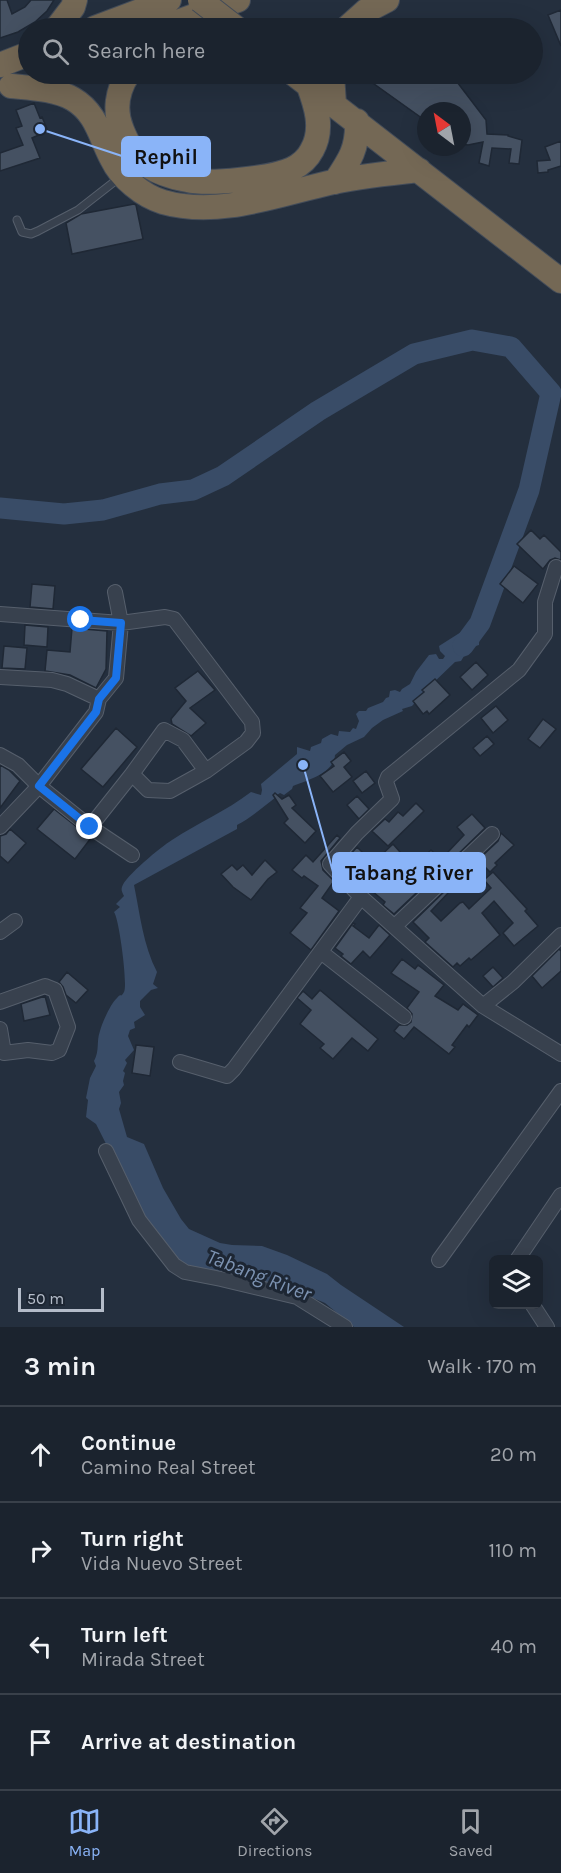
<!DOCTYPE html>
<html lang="en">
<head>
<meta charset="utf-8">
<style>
	:root { --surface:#1b232e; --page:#282f3a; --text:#f1f3f6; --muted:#a0a4aa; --line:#39404a; --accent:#8ab4f8 }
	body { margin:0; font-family:Karla,sans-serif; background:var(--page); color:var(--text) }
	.controls { position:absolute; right:18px; bottom:18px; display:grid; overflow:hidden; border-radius:9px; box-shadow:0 6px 24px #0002 }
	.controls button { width:54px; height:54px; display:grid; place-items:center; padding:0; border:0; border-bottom:2px solid var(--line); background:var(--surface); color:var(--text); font:30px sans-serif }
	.compass { position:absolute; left:417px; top:102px; width:54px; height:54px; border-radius:50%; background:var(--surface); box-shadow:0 6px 24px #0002; rotate:328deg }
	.scale { position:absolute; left:18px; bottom:15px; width:86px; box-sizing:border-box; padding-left:6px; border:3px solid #b4bcc9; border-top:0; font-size:16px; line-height:21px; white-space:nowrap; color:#b4bcc9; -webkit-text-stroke:4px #1d2633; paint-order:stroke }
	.stop { position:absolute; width:18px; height:18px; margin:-14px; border:4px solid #1a73e8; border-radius:50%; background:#fff }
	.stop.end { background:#1a73e8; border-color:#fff; box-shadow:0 2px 6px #0008 }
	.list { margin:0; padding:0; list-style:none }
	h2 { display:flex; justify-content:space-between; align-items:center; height:78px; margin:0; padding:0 24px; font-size:26px }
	h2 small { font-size:20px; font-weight:400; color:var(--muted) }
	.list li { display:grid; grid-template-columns:39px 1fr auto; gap:18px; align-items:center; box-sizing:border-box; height:96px; padding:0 24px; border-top:2px solid var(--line) }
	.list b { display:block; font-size:22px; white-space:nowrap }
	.list p { margin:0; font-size:20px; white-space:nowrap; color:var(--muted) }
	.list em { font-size:20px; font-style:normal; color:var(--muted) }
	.icon { flex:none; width:33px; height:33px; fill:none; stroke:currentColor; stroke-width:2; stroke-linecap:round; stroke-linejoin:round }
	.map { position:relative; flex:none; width:561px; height:1327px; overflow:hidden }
	.search { position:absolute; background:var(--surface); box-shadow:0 6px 24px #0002; left:18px; right:18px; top:18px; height:66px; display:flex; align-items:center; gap:15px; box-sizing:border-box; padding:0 21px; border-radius:33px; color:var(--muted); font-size:22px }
	.sheet { height:462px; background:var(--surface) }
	nav { display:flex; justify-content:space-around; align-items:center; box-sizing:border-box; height:84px; border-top:2px solid var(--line); background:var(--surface); font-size:16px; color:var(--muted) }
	nav a { display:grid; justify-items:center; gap:3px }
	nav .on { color:var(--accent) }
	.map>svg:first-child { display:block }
	.water { fill:#394c67 }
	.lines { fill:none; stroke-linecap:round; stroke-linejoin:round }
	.river { stroke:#394c67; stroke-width:21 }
	.building { fill:#455162; stroke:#1f2835; stroke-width:1.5 }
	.lane-casing { stroke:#565f6c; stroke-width:9 }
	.street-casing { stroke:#565f6c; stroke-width:16 }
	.highway-casing { stroke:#434c59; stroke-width:26 }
	.lane { stroke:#38414e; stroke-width:7 }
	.street { stroke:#38414e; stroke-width:14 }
	.highway { stroke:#746855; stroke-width:24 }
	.highway-bridge-casing { stroke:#434c59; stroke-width:26; stroke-linecap:butt }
	.highway-bridge { stroke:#746855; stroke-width:24 }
	.route { stroke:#1a73e8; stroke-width:8 }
	.labels { text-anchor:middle; stroke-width:6; stroke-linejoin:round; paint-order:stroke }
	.water-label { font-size:21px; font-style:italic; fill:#7c92b1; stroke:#1d2633 }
	.leader { fill:none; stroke:#8ab4f8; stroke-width:2 }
	.callout-dot { fill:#8ab4f8; stroke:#1d2633; stroke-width:2 }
	.callout { fill:#8ab4f8; stroke:#8ab4f8; stroke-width:2 }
	.callout-label { font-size:21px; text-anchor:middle; font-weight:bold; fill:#111 }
</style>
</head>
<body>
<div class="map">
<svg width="561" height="1327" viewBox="0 0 561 1327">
	<rect width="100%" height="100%" fill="#242f3e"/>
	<path class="water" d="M480 623 479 645 469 648 461 661 455 662 430 686 412 706 402 709 403 711 383 720 372 728 364 737 347 745 335 755C334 773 308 780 293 786L292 789 284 795 280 793 277 795 276 797C263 807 252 817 237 825V829L134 885C140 914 143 945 157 972L153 984 158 988 151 990 140 1001V1007L145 1015 134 1022 135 1028 130 1030 128 1036 134 1050 125 1060 127 1063 123 1071 125 1073 123 1081 124 1085 119 1092 121 1103 119 1109 127 1137 144 1144 163 1188 181 1219 189 1229 220 1243 232 1245 262 1246 287 1255 327 1274 341 1285 404 1327H354L325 1303 301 1293 182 1266 142 1215 96 1124 86 1117 88 1100 86 1098 90 1078 96 1066 94 1061C100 1050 96 1042 100 1031 102 1023 111 1003 117 998 122 992 120 999 124 992 128 985 119 918 114 912L120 907 116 904 124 896C122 892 121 890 122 887 124 877 162 846 172 840 198 823 226 811 251 792L261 795 262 790 261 784 297 754V747L310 751 311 747 321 743 322 739 331 734 338 736 339 731 350 732 353 728 356 729 359 721 356 714 359 711H366L368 708 383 702 386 698 389 697 390 691 395 690 400 692 402 689 410 684 416 672 429 655 436 654 439 659H443L445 656 440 651 439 646 469 627Z"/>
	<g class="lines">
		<path class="river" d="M0 508 64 514 103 510 160 494 193 490 223 476 318 411 414 354 472 340 511 347 551 393 529 490 480 623 463 646"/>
	</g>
	<path class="building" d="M0 0H7L12 14 25 7 31 0H54L47 11 35 22 18 32 0 38Z
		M561 10V46L548 15Z
		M375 74H451L486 120 487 134 508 135V136L522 140 519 164 509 163 511 149 492 148 489 166 479 163 483 142 468 145 462 144V111H426V121L370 81Z
		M34 103 40 118 42 117 48 131 32 138 40 158 0 171V153L23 145 16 128 22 126 16 110Z
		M561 141V166L548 170V172L538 173 537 161 550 160 545 147Z
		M134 204 136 205 143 239 72 254 66 223 81 214Z
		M531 530 540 539 544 535 561 552V560L555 558 550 560 543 569 517 544Z
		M514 566 538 584 523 603 500 584Z
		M32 584 55 586 53 609 30 607Z
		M25 625 48 627 47 647 24 645Z
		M72 628 107 631 106 669 96 688 70 675 45 671 47 650 70 652Z
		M4 646 27 648 25 669 2 668Z
		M476 662 488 675 472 690 460 677Z
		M198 671 215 690 190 708 206 723 191 736 172 724 171 719 186 701 175 688Z
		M435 679 450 695 429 714 427 711 423 714 413 701 424 692 422 690Z
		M496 706 508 720 493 733 481 718Z
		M543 719 556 729 540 748 528 739Z
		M116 728 137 747 103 787 81 769Z
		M487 736 494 744 480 756 473 748Z
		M344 752 351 761 344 767 352 777 333 792 320 776 334 766 331 762Z
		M0 765 9 770 20 781 0 808Z
		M366 771 375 783 362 793 353 781Z
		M275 793 282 799 289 795 296 805 292 808 316 831 305 843 284 823 288 819 273 795Z
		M357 796 369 809 359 819 347 805Z
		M416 803 424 811 388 846 372 831 385 819 389 822 398 812 403 816Z
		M54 809 91 838 75 859 37 829Z
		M472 814 485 828 454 858 448 852 464 835 457 827Z
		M10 829 26 843 8 863 0 856V836L6 834Z
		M501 833 514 845 495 863 497 865 490 872 479 861 468 872 466 871 498 841Z
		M337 835 340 838 321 861 323 870 334 881 322 898 339 911 311 950 290 933 307 913 300 908 318 886 304 876 302 878 292 870 306 855 313 862Z
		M393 844 400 852 381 870 374 862Z
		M357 847 366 856 350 872 342 864Z
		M431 850 439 858 425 871 432 878 394 914 383 905 385 902 372 891 385 876 394 885Z
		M265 860 277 872 268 879 251 900 233 887 221 874 232 865 237 870 243 865 252 875Z
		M493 872 527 909 525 911 538 926 514 946 503 933 513 923 494 901 482 913 500 935 471 960 469 958 460 966 457 963 453 967 425 942 429 938 413 922 447 889 449 892 431 911 441 921 460 903 463 902 469 909 491 888 484 880Z
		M353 923 355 924 353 926 369 938 379 925 390 935 370 958 363 951 351 964 341 956 343 954 335 948Z
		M559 949 561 951V971L542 988 532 976Z
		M402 959 415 969 418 965 444 985 435 996 458 1010 463 1004 478 1015 469 1027 467 1025 452 1045 455 1047 449 1054 414 1027 404 1039 394 1031 399 1025H407L411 1022 412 1014 407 1008 419 992 391 973Z
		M493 967 503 978 493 987 483 976Z
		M67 972 88 990 76 1003 66 995 63 987 59 982Z
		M320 990 378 1039 368 1051 352 1038 333 1059 320 1048 324 1044 300 1024 311 1010 297 998 303 991 312 999Z
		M45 996 50 1015 24 1021 21 1004Z
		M136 1045 154 1047 150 1076 132 1073Z"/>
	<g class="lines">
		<defs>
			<path id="lane" d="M17 220 22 232 31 234 38 231 78 210 119 178"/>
			<path id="street" d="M556 567 545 602V634L519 670 388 777 386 782 392 799 357 833 330 864 361 897 483 1006 561 1054
				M0 614 121 623 165 617 174 619 252 722 253 733 246 742 206 771 170 791 148 790 132 774
				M0 677 52 680 67 684 99 699
				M0 755 18 765 39 786 90 827
				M0 827 39 786 96 712 99 699 116 678 121 623 115 592
				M132 855 90 827 132 774 164 730 183 740 206 771
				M395 926 492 834
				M0 932 15 921
				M321 952 404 1017
				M0 1002 45 986 55 990 68 1027 59 1050 52 1053 28 1050 4 1053 0 1029
				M483 1006 513 982 561 935
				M180 1062 227 1076 234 1069 361 897
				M106 1151 139 1220 174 1265 185 1272 221 1279 297 1297 345 1327
				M439 1260 561 1091
				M517 1260 561 1195
				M532 1304 547 1327"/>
			<path id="highway" d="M57 28 73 7 75 0
				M95 28 169 0
				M161 28 238 0
				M347 28 366 11 387 0
				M0 65 28 54
				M128 74C117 91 114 111 122 130 127 142 132 153 142 161 153 171 173 178 188 180 209 185 273 178 292 169 300 165 308 158 312 150 324 129 316 105 308 84
				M294 74 561 281
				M332 74 334 104
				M11 86C31 88 56 89 73 99 97 113 100 137 112 159 121 178 143 196 163 202 219 218 279 194 333 182 362 176 390 173 419 170
				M335 182C350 160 358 148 357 121"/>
		</defs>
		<use href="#lane" class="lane-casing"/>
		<use href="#street" class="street-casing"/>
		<use href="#highway" class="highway-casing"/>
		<use href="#lane" class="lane"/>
		<use href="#street" class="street"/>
		<use href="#highway" class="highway"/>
		<defs>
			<path id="highway-bridge" d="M200 0 236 28"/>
		</defs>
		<use href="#highway-bridge" class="highway-bridge-casing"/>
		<use href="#highway-bridge" class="highway-bridge"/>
	</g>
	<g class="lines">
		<path class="route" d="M81 620 121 623 116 678 99 699 96 712 39 786 90 827"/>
	</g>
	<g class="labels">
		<g class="water-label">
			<text transform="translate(259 1275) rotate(21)" y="7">Tabang River</text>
		</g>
	</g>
	<path class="leader" d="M40 129L122 156M303 765L333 872"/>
	<g class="callout-dot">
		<circle cx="40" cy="129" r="6"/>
		<circle cx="303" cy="765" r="6"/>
	</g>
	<g class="callout">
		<rect x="122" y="137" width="88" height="39" rx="6"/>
		<rect x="333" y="853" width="152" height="39" rx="6"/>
	</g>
	<g class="callout-label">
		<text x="166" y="164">Rephil</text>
		<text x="409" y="880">Tabang River</text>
	</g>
</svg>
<div class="controls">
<button><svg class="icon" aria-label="layers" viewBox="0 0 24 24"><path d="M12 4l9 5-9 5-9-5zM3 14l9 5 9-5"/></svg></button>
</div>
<svg class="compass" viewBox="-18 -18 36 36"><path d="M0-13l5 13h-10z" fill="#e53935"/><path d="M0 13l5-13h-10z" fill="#a0a4aa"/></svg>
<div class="scale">50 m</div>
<div class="stop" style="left:81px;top:620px"></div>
<div class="stop end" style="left:90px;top:827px"></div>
<div class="search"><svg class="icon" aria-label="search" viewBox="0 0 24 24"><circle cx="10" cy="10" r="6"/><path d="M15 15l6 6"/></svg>Search here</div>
</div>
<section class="sheet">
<h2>3 min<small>Walk · 170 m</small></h2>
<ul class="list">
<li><svg class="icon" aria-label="ahead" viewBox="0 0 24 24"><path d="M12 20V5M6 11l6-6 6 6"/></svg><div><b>Continue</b><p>Camino Real Street</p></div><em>20 m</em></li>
<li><svg class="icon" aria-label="right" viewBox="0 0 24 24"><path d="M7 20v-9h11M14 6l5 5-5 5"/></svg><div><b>Turn right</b><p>Vida Nuevo Street</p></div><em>110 m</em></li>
<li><svg class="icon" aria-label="left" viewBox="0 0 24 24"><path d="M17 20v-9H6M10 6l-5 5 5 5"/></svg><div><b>Turn left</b><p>Mirada Street</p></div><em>40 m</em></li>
<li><svg class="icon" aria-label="arrive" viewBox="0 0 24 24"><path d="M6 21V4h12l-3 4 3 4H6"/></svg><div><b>Arrive at destination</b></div></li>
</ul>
</section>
<nav>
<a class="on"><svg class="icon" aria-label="map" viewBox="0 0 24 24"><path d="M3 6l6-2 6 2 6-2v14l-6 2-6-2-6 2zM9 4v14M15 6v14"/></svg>Map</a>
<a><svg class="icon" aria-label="directions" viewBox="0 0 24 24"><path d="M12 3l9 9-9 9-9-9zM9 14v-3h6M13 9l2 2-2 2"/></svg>Directions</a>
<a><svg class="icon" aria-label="saved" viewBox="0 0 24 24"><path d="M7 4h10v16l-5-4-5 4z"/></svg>Saved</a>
</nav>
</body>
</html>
